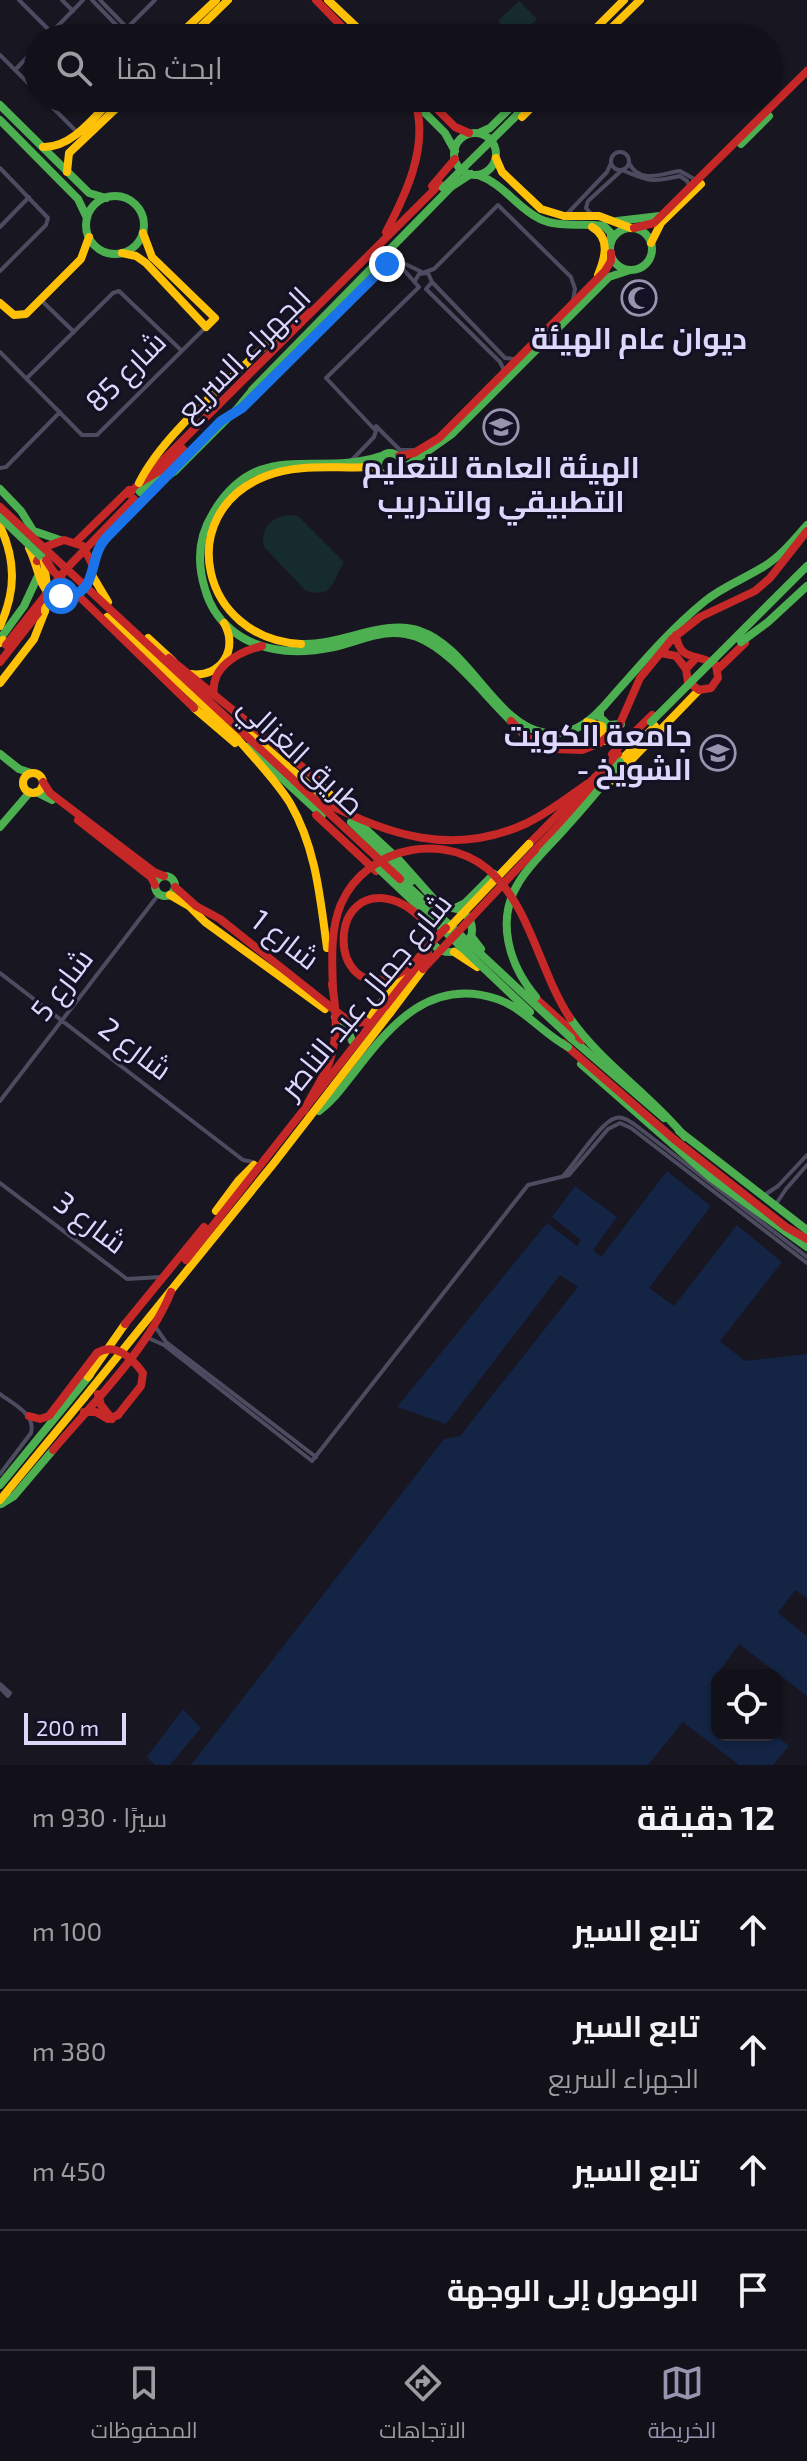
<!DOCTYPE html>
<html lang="ar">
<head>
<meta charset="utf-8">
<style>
	:root { --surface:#121018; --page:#1b1921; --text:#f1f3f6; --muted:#9c9da2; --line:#313037; --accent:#9893af }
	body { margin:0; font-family:"Exo 2",Cairo,sans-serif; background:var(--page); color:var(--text); direction:rtl }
	.controls { position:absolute; right:24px; bottom:24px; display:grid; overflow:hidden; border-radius:16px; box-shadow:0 2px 6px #0004 }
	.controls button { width:72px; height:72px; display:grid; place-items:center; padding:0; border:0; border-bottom:2px solid var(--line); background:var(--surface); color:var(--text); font:40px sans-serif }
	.scale { position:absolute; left:24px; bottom:20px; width:102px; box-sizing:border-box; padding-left:8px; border:4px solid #ddd7fc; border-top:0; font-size:22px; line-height:28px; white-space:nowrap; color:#ddd7fc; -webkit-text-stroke:6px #151125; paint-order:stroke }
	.stop { position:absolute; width:24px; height:24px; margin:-18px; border:6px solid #1a73e8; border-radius:50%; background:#fff }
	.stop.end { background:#1a73e8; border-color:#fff; box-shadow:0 2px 8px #0008 }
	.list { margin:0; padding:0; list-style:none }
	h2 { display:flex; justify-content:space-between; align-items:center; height:104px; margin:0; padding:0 32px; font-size:34px }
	h2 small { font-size:26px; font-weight:400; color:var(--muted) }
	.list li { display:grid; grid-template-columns:52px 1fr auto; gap:24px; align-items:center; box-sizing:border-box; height:120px; padding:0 32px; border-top:2px solid var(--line) }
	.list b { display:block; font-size:30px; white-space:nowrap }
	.list p { margin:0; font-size:26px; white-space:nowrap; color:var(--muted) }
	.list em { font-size:26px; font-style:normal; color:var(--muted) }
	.icon { flex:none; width:44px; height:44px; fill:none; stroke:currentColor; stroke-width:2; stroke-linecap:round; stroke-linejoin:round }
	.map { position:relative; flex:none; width:807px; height:1765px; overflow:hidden; direction:ltr }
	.search { position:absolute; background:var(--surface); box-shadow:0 2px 6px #0004; left:24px; right:24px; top:24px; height:88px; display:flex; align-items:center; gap:20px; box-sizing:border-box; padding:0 28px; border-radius:44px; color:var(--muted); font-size:30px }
	.sheet { height:584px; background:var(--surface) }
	nav { display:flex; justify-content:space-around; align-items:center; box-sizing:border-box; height:112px; border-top:2px solid var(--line); background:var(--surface); font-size:22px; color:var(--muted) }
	nav a { display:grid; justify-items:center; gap:4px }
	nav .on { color:var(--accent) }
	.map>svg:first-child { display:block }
	.green { fill:#152b2c }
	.water { fill:#132444 }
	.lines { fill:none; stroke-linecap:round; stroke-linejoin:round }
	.street { stroke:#4d4b60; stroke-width:4 }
	.fast { stroke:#4caf50; stroke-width:8 }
	.slow { stroke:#ffc107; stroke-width:8 }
	.jam { stroke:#c62828; stroke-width:8 }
	.fast-bridge { stroke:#4caf50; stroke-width:8 }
	.slow-bridge { stroke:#ffc107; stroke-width:8 }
	.jam-bridge { stroke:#c62828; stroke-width:8 }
	.route { stroke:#1a73e8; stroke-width:10 }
	.labels { text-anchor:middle; stroke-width:6; stroke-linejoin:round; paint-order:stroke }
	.poi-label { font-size:30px; font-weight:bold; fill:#ddd7fc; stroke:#151125 }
	.street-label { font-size:30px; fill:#ddd7fc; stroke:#151125 }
</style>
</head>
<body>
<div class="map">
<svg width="807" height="1765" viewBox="0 0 807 1765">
	<rect width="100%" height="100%" fill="#181620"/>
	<path class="green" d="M519 1 537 19 517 38H514L498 21Z
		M288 515 298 516 344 562C333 578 334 601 305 590L264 547C260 529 271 517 288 515Z"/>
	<path class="water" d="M667 1171 711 1206 649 1288 674 1306 737 1225 782 1262 720 1341 745 1361 807 1354V1598L795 1590 778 1613 807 1636V1696L739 1644 710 1684 717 1690V1735H775L789 1746 773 1765H739L683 1722 648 1765H191L444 1439 460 1436 578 1287 560 1275 446 1424 397 1407 547 1223 577 1246 581 1240 552 1217 575 1186 617 1217 593 1250 601 1257Z
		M183 1709 201 1728 170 1765H155L147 1757Z"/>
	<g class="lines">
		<path class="street" d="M19 0 51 32
			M62 0 73 11
			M92 0 129 38
			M100 0 137 38
			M127 28 155 0
			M46 38 83 0
			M0 55 38 93
			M15 70 38 46
			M43 98 77 132
			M51 106 59 98
			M611 161a9 9 0 1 1 18 0a9 9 0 1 1-18 0Z
			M629 163C640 185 662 173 680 171L696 180
			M0 168 48 218 46 225 0 271
			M622 170C650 181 649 183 680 176L687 181 690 187
			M566 215 607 172 611 163
			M592 215 586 208 588 201 621 171
			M0 227 29 197
			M396 261 418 286
			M425 272 434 269 498 205 571 277 575 289 573 300
			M415 281 419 274 428 273 432 282 426 289
			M432 282 505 358 515 359
			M426 289 500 362 504 370
			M41 300 74 332
			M0 352 82 435H97L206 327
			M27 378 113 293 119 291 182 351
			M249 401 387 264 399 261 422 272
			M376 426 400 450H413
			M350 462 374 437 376 431 326 378 419 287
			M0 468 6 467 60 412
			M0 973 243 1160 253 1162
			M0 1101 159 894
			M563 1176C574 1165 602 1120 616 1118 622 1116 629 1121 634 1124L807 1257
			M0 1183 127 1279 161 1277
			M766 1194 778 1186 807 1155
			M776 1204 786 1189 807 1165
			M154 1325 166 1342 316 1457
			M146 1337 164 1345 312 1461 528 1185 569 1175 608 1129 620 1123 631 1128 807 1263
			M0 1394C13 1404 36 1414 31 1433L0 1474
			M0 1684 10 1693 8 1696 0 1688"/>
		<path class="fast" d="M410 98 445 133 455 151
			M0 105 89 193 106 198
			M513 119 533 98
			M0 120 78 199 87 218
			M479 133 490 128 520 98
			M454 154a21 21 0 1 1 42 0a21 21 0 1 1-42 0Z
			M741 144 769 116
			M478 175C504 184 517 208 540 219 560 228 583 223 604 226L611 233V243
			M86 225a29 29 0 1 1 58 0a29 29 0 1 1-58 0Z
			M617 221 660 216
			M610 249a21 21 0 1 1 42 0a21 21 0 1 1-42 0Z
			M252 390 451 187 471 174
			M236 410 255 387
			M378 465a12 12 0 1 1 24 0a12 12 0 1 1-24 0Z
			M381 456C316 478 258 437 213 513 198 537 197 563 205 589 214 622 241 643 274 649 294 653 315 651 334 647 364 640 386 626 417 637 451 650 484 695 511 721
			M401 470 452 434 609 277 630 270
			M0 489 21 511 34 532
			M31 530 60 540
			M0 639 24 606 37 578
			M301 644C340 646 384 618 420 631 469 647 497 727 546 733 570 736 588 724 604 706 636 670 667 632 705 601 724 586 744 579 763 567 780 557 794 540 807 525
			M600 710V717L608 725 621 724
			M248 747 322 815
			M0 754 19 769 31 773
			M36 792 52 800
			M358 822 399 860 439 905 450 908
			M0 827 30 792
			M155 886a10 10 0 1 1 20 0a10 10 0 1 1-20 0Z
			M428 930a22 22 0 1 1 44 0a22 22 0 1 1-44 0Z
			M455 908 465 903 494 874
			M471 936 481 949
			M335 1017 348 1029 352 1041
			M571 1038 664 1118
			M581 1064 710 1177 807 1247
			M679 1131 807 1230
			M0 1485 90 1375
			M1 1504 14 1496 53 1450"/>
		<path class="slow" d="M328 0 368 38
			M176 38 216 0
			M189 38 228 0
			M586 38 624 0
			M601 38 640 0
			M522 117 541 98
			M43 147C72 148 94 117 113 98
			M496 158 502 172 541 209 564 216H599L631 228
			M67 172 69 153 127 98
			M592 227C611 238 605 258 598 275
			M651 243 661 223 701 184
			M122 253 136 256 146 263 206 327 215 318 152 257 143 233
			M0 303 14 315 26 314 81 259 89 237
			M267 344 287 329
			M0 526C16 561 16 591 0 626
			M29 548C43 576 37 607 79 592
			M92 563 101 543 161 482
			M92 575 108 602
			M107 617 237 736
			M148 638 173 661
			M0 643 3 640
			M301 644C201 639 172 513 266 476 298 463 336 469 369 467L378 470
			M191 674C221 678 239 649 224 623
			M0 683 34 639 45 611
			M194 708 235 743
			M239 720 265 747 329 802
			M587 722 602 726 604 741
			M614 767 655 726
			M23 783a10 10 0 1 1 20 0a10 10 0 1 1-20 0Z
			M316 778 340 806
			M611 781 699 690
			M170 895 189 906 205 922 325 1009
			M454 952 477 967
			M390 1013 423 969
			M371 1016 405 972
			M88 1377 125 1324
			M0 1500 84 1398"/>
		<path class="jam" d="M316 0 353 38
			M426 98 455 127 469 133
			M432 186 455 159
			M634 228 654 223 807 71
			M386 232C406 194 428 148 416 105
			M284 332 306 311
			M399 456 414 453 439 438 605 271 611 261V253
			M147 486 183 449
			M129 494 440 184
			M76 542 129 490
			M37 561 45 547 64 540 83 546 92 564
			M676 635C680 663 697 652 716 665L718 678 711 688 699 690 688 682 686 669 695 659
			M661 653 676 656 686 669
			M0 662 46 603
			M718 669 745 643
			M214 695C210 667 238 652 262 646
			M511 721 526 737 553 749 582 750 600 743 619 726 640 678 672 639 700 617 755 591 770 578 807 531
			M612 754 652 715
			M43 782 50 793 154 872 164 876
			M316 815 376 871
			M78 820 151 877 155 885
			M529 844 618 754
			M535 850 595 788
			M175 887 196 906 220 919 351 1023 367 1022
			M533 996 582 1040
			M563 1043 675 1140 786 1227 807 1239
			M266 1158 428 952
			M98 1394 101 1405 112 1419
			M84 1412H96L108 1419 118 1415
			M29 1416 40 1419 49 1416 97 1353"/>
		<path class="fast-bridge" d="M443 188 513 119
			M140 492 175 471 236 410
			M0 517 48 563
			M741 642 768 622 807 586
			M651 722 807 566
			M351 822 412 881
			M379 869 530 1012
			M400 879 571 1038
			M536 997C509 965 495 920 519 882 530 864 546 849 560 834 581 811 602 787 620 762
			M570 1018C602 1064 650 1094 685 1137
			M319 1111C334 1100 344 1085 356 1070 392 1023 432 977 497 999 524 1008 543 1034 568 1047"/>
		<path class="slow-bridge" d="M139 483C163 434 227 383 267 344
			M44 562 47 586 45 611
			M230 730C249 753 274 777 290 803 316 848 320 897 327 948
			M448 929 529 844
			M216 1211 239 1180 254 1165
			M84 1398 274 1163 390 1013"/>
		<path class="jam-bridge" d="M0 507 400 879
			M46 560 53 571 194 708
			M6 645 67 568 134 499
			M169 658 316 778
			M320 800C387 835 452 857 525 824 547 814 567 798 587 784
			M432 928C422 919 411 907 398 902 326 875 327 1001 392 977 415 968 428 944 446 928
			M423 969 535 850
			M333 989C332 961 330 930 341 904 367 844 452 829 496 877 532 915 541 974 570 1018
			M304 1111C310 1097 319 1085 325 1072 339 1044 337 1014 332 984
			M186 1260 266 1158
			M125 1324 204 1227
			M97 1353C115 1342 132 1358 143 1373L141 1386 118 1415
			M53 1450C93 1403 148 1349 171 1292"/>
	</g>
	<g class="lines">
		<path class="route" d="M61 596C101 596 86 560 106 538L221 421 242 408 387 264"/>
	</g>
	<defs>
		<symbol id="mosque-ring" viewBox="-11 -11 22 22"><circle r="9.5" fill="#151125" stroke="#9893af" stroke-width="1.5"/><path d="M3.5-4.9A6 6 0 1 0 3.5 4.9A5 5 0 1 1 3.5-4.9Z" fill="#9893af"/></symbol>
		<symbol id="university-ring" viewBox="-11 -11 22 22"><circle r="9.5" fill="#151125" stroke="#9893af" stroke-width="1.5"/><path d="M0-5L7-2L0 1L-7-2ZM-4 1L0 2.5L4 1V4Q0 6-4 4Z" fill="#9893af"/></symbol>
	</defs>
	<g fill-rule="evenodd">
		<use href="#mosque-ring" x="619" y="278" width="40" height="40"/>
		<use href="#university-ring" x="481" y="407" width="40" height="40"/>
		<use href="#university-ring" x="698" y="733" width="40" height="40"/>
	</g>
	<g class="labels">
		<g class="poi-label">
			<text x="639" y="349">ديوان عام الهيئة</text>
			<text x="501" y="478">الهيئة العامة للتعليم<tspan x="501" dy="34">التطبيقي والتدريب</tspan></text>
			<text x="692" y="746" text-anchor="end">جامعة الكويت<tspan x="692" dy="34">- الشويخ</tspan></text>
		</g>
		<g class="street-label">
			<text transform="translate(244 354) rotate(-45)" y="10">الجهراء السريع</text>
			<text transform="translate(126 372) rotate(-45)" y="10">شارع 85</text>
			<text transform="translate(301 756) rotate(43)" y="10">طريق الغزالي</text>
			<text transform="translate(285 940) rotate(38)" y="10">شارع 1</text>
			<text transform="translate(62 985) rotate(-53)" y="10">شارع 5</text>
			<text transform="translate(366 996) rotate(-51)" y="10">شارع جمال عبد الناصر</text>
			<text transform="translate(135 1049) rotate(37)" y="10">شارع 2</text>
			<text transform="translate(90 1223) rotate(37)" y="10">شارع 3</text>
		</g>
	</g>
</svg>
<div class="controls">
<button><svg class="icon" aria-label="locate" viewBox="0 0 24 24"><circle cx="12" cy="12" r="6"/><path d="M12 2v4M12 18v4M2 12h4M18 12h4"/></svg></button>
</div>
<div class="scale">200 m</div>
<div class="stop" style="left:61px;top:596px"></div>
<div class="stop end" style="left:387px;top:264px"></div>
<div class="search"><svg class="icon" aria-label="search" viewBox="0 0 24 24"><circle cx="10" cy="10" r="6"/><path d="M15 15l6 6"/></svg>ابحث هنا</div>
</div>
<section class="sheet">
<h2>12 دقيقة<small>سيرًا · 930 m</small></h2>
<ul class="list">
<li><svg class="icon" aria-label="ahead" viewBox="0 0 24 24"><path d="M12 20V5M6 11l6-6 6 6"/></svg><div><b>تابع السير</b></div><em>100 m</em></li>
<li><svg class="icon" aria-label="ahead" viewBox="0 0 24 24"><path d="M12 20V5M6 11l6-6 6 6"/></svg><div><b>تابع السير</b><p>الجهراء السريع</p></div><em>380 m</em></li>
<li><svg class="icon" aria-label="ahead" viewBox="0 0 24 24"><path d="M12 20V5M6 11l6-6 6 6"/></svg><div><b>تابع السير</b></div><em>450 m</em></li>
<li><svg class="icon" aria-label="arrive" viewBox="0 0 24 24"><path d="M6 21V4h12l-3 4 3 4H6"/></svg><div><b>الوصول إلى الوجهة</b></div></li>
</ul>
</section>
<nav>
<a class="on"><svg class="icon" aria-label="map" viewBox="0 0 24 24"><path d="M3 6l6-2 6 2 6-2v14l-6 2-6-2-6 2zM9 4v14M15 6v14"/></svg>الخريطة</a>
<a><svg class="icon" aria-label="directions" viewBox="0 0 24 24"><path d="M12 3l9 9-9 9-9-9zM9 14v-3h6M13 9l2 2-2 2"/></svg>الاتجاهات</a>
<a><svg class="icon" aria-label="saved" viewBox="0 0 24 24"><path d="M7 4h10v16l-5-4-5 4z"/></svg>المحفوظات</a>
</nav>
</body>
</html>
